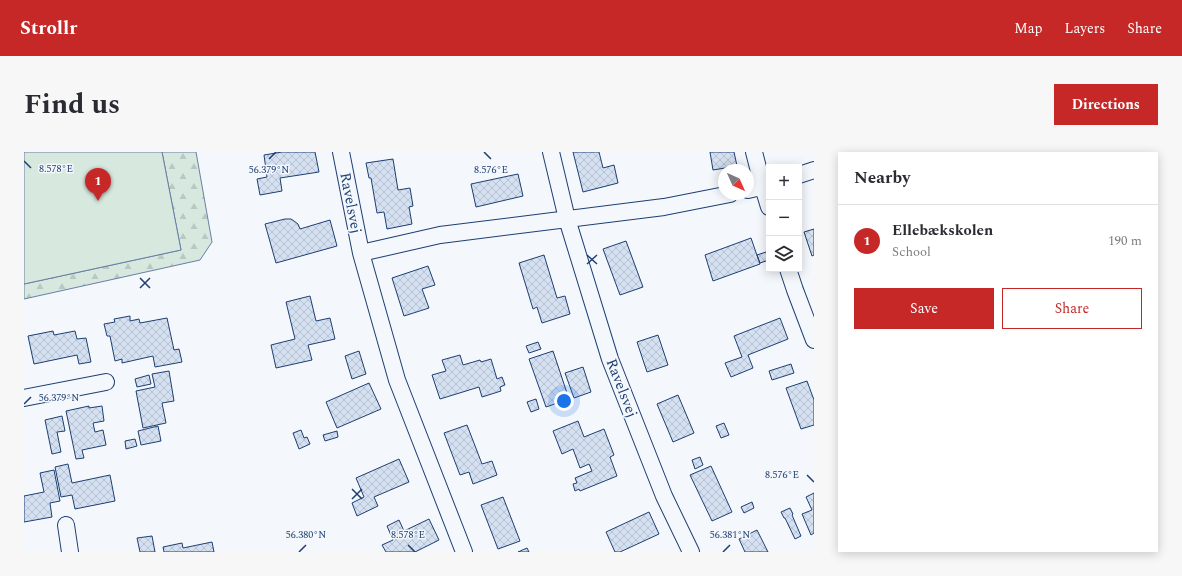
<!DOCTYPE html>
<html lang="en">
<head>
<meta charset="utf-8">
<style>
	:root { --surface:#fff; --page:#f7f7f7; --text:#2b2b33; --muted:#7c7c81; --line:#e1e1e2; --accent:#c62828 }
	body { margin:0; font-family:Spectral,serif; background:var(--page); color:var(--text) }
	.controls { position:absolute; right:12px; top:12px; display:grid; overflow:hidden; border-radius:0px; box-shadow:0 2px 10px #0003 }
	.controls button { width:36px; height:36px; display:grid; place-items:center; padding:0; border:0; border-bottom:1px solid var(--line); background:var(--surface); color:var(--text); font:20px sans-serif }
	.compass { position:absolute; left:694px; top:12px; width:36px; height:36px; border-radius:50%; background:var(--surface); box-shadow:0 2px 10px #0003; rotate:135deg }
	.you { position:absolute; left:540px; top:249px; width:14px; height:14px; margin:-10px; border:3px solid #fff; border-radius:50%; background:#1a73e8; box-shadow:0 0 0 6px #1a73e833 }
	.badge { display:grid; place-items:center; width:26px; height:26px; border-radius:50%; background:var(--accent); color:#fff; font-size:13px; font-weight:700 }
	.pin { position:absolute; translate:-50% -33px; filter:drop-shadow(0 1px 2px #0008) }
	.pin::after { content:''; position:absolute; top:21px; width:14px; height:12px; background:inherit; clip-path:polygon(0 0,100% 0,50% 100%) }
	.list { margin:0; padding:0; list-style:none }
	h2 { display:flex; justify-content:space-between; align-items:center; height:52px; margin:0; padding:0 16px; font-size:17px }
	h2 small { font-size:13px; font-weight:400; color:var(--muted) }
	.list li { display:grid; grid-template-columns:26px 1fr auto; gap:12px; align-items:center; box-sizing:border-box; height:72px; padding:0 16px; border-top:1px solid var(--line) }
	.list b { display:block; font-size:15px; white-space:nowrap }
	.list p { margin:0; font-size:13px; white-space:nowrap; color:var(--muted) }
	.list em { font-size:13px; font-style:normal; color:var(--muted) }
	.actions { display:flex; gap:8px; padding:12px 16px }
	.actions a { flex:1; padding:9px 0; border:1px solid var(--accent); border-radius:0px; text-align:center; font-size:14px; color:var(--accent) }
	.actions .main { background:var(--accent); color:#fff }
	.icon { flex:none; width:22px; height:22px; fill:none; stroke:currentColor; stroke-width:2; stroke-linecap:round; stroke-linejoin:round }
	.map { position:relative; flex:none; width:790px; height:400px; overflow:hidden; border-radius:0px }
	header { display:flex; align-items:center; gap:24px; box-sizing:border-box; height:56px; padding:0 20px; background:var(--accent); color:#fff }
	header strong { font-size:19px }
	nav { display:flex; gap:22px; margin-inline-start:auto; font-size:14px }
	.intro { display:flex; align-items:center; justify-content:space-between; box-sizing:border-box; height:96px; padding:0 24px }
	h1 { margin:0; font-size:28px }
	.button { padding:10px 18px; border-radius:0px; background:var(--accent); color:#fff; font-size:14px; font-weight:700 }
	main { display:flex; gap:24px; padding:0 24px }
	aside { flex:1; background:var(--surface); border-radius:0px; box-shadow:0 2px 10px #0003 }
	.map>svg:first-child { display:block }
	.forest { fill:url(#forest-firs); stroke:#687fa3 }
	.garden { fill:#d7e8df; stroke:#687fa3 }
	.building { fill:url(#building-cross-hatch); stroke:#1d3f73 }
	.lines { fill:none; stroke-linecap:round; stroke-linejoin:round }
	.street-casing { stroke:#1d3f73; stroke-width:18 }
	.street { stroke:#f4f7fb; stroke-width:16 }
	.ticks { fill:none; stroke:#1d3f73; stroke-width:1.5 }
	.labels { text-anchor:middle; stroke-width:3; stroke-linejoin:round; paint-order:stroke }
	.street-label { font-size:15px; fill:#1d3f73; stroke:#f4f7fb }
	.ticks-label { font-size:10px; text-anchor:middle; fill:#1d3f73; stroke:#f4f7fb; stroke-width:3; stroke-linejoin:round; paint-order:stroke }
</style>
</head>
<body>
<header>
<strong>Strollr</strong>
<nav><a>Map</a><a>Layers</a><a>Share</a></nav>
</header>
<div class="intro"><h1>Find us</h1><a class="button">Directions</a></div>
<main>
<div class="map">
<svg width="790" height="400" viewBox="0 0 790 400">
	<defs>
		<pattern id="forest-firs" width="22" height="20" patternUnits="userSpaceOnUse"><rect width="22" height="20" fill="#d7e8df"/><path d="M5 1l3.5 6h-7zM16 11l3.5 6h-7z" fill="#b8c8c3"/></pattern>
		<pattern id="building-cross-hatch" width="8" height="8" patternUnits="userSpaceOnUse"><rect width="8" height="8" fill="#d5e0f0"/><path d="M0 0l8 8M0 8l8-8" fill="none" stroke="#b6c1d1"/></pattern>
	</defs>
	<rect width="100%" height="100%" fill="#f4f7fb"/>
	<path class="forest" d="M138 0H172L188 90 176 108 0 147V132L157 98Z"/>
	<path class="garden" d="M0 0H138L157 98 0 132Z"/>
	<path class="building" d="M258 0H291L295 20 256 26 258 39 236 43 233 27 243 25 240 3Z
		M549 0H575L579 16 590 13 594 31 559 40Z
		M686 0H710L713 14 689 18Z
		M369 7 374 38 386 36 389 54 385 55 388 72 363 77 360 60 353 61 347 26H345L342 11Z
		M494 22 499 44 452 55 447 32Z
		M261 67H267L270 69 274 72 276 77 306 68 313 94 252 111 241 72Z
		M790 77V103L788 104 780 80Z
		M727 86 736 112 689 129 681 103Z
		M602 89 619 135 596 143 579 97Z
		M745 99V108L736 111 733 103Z
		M520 103 533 146 541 144 546 162 518 171 513 155 509 157 495 111Z
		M404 114 411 133 398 137 405 156 380 164 368 126Z
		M286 144 292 169 306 166 311 187 284 193 288 208 252 216 247 193 271 187 262 150Z
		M106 164V169L115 167 116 171 143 166 150 198 155 197 158 210 131 215 129 204 98 211V207L91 209 86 184H83L80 172 91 170 90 167Z
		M756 166 764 187 724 203 729 216 707 225 701 211 718 205 710 184Z
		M29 179 30 183 51 179 53 187 62 186 67 210 55 212 53 203 10 212 4 184Z
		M634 183 644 213 623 220 613 190Z
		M514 190 517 197 505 201 502 194Z
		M335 199 342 222 328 227 321 204Z
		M529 199 545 247 522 255 505 207Z
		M436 203 439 213 456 208 457 210 467 207 473 227 478 225 481 233 476 235 477 239 458 245 455 235 416 247 408 223 422 219 418 208Z
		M767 212 770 221 748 228 745 219Z
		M559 215 567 240 550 246 541 221Z
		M145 219 150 249 138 251 142 271 119 276 112 239 131 235 128 222Z
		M125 223 127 232 113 235 111 227Z
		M783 229 790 248V273L777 277 762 236Z
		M345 231 357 257 313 276 302 250Z
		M654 243 670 281 649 290 633 252Z
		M512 247 515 257 507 260 503 250Z
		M65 254V256L78 254 80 269 69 271 71 280 79 278 82 293 58 298 60 306 52 307 42 259Z
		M38 264 41 279 33 280 37 300 28 302 21 268Z
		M554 269 560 285 580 277 590 303 586 305 593 324 556 339 555 337 551 339 549 332 553 331 551 326 568 319 565 312 556 316 549 297 538 302 529 279Z
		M700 271 705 283 697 286 692 274Z
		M443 273 458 312 468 309 473 323 449 332 445 320 436 323 420 281Z
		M134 274 137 289 117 293 114 279Z
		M277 278 280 286 283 285 286 292 275 297 269 281Z
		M313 279 314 285 301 289 299 283Z
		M111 287 113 294 102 297 101 289Z
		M676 305 679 313 671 317 668 308Z
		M375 307 385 330 350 345 354 354 333 364 328 351 340 345 332 326Z
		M44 312 48 331 86 323 91 349 51 357 48 343 37 345 31 315Z
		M687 314 708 360 688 369 666 323Z
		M30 318 36 349 26 351 28 365 0 370V344L20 340 16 321Z
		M790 341V381L787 383 778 362 788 358 782 345Z
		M479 345 496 389 474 397 457 353Z
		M728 350 730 356 720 361 717 355Z
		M766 356 769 362 768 363 777 384 771 387 761 366H760L757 360Z
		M625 360 635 382 596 400H591L582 380Z
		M405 367 415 388 391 400H362L358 393 369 388 363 374 375 368 380 379Z
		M733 378 744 400H721L715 387Z
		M128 384 131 400H116L113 386Z
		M188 390 190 400H140L139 395 158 391 159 396Z
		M503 396 505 400H494Z"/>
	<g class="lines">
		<defs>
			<path id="street" d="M317 0 337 101 373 228 440 400
				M527 0 543 67 586 207 640 344 667 400
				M730 0 739 35 745 55
				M775 23 790 18
				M724 38 745 33
				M337 101 416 83 640 55 706 42
				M764 117 771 138 790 188
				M0 246 82 230
				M42 373 46 400"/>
		</defs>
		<use href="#street" class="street-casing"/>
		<use href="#street" class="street"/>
	</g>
	<path class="ticks" d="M460 0 467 7M245 7 252 0M0 9 7 16M563 103 573 112M563 112 573 103M116 126 126 136M116 136 126 126M0 252 7 245M783 323 790 330M328 337 338 347M328 347 338 337M384 393 391 400M275 400 282 393M699 400 706 393"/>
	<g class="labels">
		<g class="street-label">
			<text transform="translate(327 51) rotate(79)" y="5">Ravelsvej</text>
			<text transform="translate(598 236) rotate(69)" y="5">Ravelsvej</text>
		</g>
	</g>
	<g class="ticks-label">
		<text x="32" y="20">8.578°E</text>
		<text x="245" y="21">56.379°N</text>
		<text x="467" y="21">8.576°E</text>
		<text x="35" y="249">56.379°N</text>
		<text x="758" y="326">8.576°E</text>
		<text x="282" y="386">56.380°N</text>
		<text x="384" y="386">8.578°E</text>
		<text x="706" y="386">56.381°N</text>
	</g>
</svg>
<div class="controls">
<button>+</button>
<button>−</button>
<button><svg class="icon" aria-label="layers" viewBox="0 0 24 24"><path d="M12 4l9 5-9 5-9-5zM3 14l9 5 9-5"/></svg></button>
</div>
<svg class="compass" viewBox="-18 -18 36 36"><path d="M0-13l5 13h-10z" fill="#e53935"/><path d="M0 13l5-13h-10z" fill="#7c7c81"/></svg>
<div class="you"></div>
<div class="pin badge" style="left:74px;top:49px">1</div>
</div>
<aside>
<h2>Nearby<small></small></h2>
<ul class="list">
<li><span class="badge">1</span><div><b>Ellebækskolen</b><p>School</p></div><em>190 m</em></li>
</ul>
<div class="actions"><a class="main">Save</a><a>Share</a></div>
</aside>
</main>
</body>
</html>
